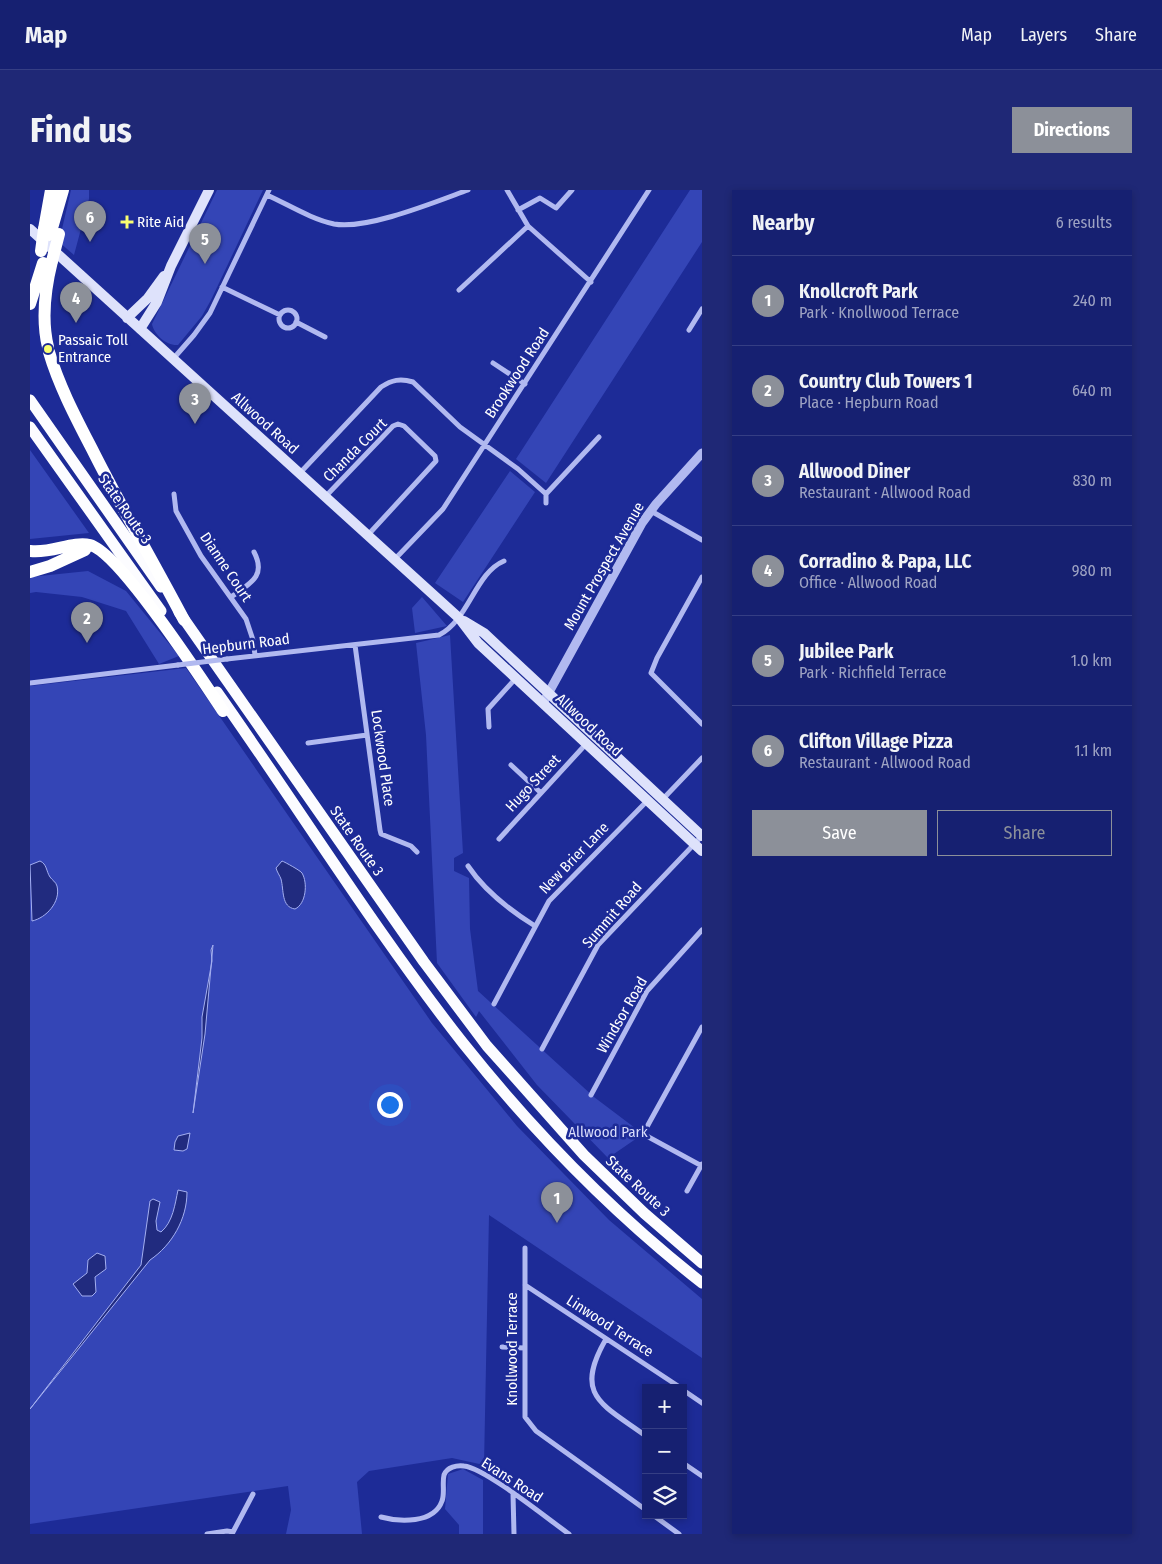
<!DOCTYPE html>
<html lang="en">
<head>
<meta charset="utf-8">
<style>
	:root { --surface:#162071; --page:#1f2876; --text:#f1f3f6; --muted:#9ea3c3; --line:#353e84; --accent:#8c9099 }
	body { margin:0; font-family:"Fira Sans Condensed",sans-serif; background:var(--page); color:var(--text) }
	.controls { position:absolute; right:15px; bottom:15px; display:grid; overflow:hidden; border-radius:0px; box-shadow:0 2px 8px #0003 }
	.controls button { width:45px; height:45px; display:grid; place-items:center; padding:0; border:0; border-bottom:1px solid var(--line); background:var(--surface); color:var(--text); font:25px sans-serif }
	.you { position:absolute; left:359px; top:914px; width:18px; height:18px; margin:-12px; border:4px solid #fff; border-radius:50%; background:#1a73e8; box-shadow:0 0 0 8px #1a73e833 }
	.badge { display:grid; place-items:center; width:32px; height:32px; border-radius:50%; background:var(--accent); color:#fff; font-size:16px; font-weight:700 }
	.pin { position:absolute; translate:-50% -41px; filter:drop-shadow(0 1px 2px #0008) }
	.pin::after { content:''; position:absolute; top:26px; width:18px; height:15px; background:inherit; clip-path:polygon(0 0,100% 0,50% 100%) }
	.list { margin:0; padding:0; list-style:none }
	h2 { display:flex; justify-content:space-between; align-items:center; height:65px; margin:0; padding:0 20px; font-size:21px }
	h2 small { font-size:16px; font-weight:400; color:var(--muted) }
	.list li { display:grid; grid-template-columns:32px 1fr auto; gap:15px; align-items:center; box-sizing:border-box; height:90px; padding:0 20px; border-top:1px solid var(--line) }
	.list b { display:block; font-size:19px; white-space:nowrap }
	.list p { margin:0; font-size:16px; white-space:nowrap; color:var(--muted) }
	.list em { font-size:16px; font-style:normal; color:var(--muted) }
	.actions { display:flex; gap:10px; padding:15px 20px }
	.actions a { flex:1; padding:11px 0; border:1px solid var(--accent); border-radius:0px; text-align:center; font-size:18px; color:var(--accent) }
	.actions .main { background:var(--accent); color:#fff }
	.icon { flex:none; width:28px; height:28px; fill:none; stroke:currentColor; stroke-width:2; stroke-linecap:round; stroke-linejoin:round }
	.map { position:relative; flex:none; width:672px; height:1344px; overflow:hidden; border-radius:0px }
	header { display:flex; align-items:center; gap:30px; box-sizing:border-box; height:70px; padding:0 25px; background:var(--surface); border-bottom:1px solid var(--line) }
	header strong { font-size:24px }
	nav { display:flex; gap:28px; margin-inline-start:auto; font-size:18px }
	.intro { display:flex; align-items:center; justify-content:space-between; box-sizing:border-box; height:120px; padding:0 30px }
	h1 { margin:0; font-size:35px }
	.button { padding:12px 22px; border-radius:0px; background:var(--accent); color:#fff; font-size:18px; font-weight:700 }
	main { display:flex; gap:30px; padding:0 30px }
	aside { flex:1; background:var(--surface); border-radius:0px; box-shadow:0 2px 8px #0003 }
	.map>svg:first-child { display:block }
	.green { fill:#3445b6 }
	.water { fill:#212b7f; stroke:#a4aff1 }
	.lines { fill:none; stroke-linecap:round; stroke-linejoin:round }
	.minor { stroke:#b1b9f0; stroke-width:5 }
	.tertiary { stroke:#b1b9f0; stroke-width:9 }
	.secondary { stroke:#dee2fb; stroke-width:10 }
	.trunk { stroke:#fcfcff; stroke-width:11 }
	.motorway { stroke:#fff; stroke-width:12 }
	.minor-bridge { stroke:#b1b9f0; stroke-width:5 }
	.motorway-bridge { stroke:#fff; stroke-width:12 }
	.poi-dot { fill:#faff70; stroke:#1d2b97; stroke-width:2 }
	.labels { text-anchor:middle; stroke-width:5; stroke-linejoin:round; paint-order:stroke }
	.poi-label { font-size:15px; fill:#fff; stroke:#1d2b97; text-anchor:start }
	.street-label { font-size:15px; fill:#fff; stroke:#1d2b97 }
	.park-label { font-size:15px; fill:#d8dcfb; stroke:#1d2b97 }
</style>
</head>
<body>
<header>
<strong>Map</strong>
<nav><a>Map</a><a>Layers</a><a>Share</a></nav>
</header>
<div class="intro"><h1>Find us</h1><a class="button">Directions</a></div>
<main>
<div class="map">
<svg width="672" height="1344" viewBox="0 0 672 1344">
	<rect width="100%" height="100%" fill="#1d2b97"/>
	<path class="green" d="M41 0H59V9L44 65 29 52Z
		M187 0H233L181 110 172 126 148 155C137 156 124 145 122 134Z
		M660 0H672V52L516 293 486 269Z
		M0 260 59 343 0 349Z
		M480 281 505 302 433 412 405 393Z
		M58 381 96 401 149 466 129 474 96 421 52 407 6 402 0 403V387Z
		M392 407 417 436 385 443 382 418Z
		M420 445 433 663 424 668V681L439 688 440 739 448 801 564 907 613 944 578 968 507 895 449 821 446 827 407 773 396 545 386 453Z
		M156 478 402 833 487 936 579 1030 672 1109V1168L459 1025 454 1275 422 1268 339 1281 327 1292 332 1344H256L261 1320 258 1296 0 1334V496Z
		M433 1279 453 1290V1344H429V1335L415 1319 418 1284Z"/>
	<path class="water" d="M10 671C17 674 16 681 20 687 22 690 26 692 27 696 31 712 16 728 2 731L0 675Z
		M252 671C255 672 271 681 272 683 278 693 276 714 265 719 251 717 254 700 251 689 250 686 247 682 246 678Z
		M183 755 175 844 163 923 172 848V827L182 771 181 760Z
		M160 943 157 959 153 961 144 960 145 952 148 946Z
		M148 1000 157 1002C157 1029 142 1055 120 1070L0 1219 111 1075 120 1011 123 1009 130 1012 126 1031 127 1040 131 1042C143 1032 145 1014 148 1000Z
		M67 1063 75 1066 76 1079 65 1087 66 1102 62 1106H52L43 1094 57 1083 58 1070Z"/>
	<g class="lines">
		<path class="minor" d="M477 0 498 36 561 92
			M237 5C259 15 281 29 304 34 337 40 405 12 438 0
			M488 20 510 8 526 18 542 0
			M192 97 250 125
			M429 100 498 36
			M249 129a9 9 0 1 1 18 0a9 9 0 1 1-18 0Z
			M266 132 295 147
			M659 140 672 119
			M143 169 164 145 180 123 239 0
			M463 173 495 194
			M269 284 351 197C362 190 370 188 383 192L430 237 488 279 516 304V313
			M144 304 146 321 171 366 216 429 223 450 225 465
			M516 304 569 247
			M295 307 363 236 368 234 374 236 405 266 406 271 337 346
			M621 321 672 350
			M364 370 413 319 619 0
			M672 387 627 468 621 483 672 534
			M201 407C219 394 237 387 224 362
			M325 455 350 640 351 644 381 656 387 662
			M197 469 409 445C439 430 445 383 474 371
			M0 493 148 475
			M459 537 458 519 486 488
			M278 553 337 545
			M481 575 511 603
			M632 610 672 568
			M469 649 556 554
			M438 676C454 700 481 721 505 736
			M464 814 519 711 618 610
			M672 837 613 944 672 976
			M512 859 568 755 672 646
			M561 905 617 801 672 740
			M657 1001 672 974
			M495 1058V1227L506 1241 616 1320
			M495 1095 651 1198
			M576 1149C543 1206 572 1214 616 1246
			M472 1157 494 1158
			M653 1200 672 1213
			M653 1273 672 1286
			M483 1304 484 1344
			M623 1325 649 1344
			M351 1327C369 1332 404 1334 412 1311 415 1303 412 1293 414 1285 417 1277 427 1275 434 1276 455 1278 518 1329 539 1344
			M203 1342 223 1304
			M177 1344 197 1341 203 1342"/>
		<path class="tertiary" d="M513 513 612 333 626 314 672 263"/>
		<path class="secondary" d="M0 39 429 428 448 453 672 661
			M97 128 118 108 134 86
			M110 139 127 112 141 76 179 0
			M434 431 454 443 672 646"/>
		<path class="trunk" d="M0 210 131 397
			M0 237 131 421
			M149 422 394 772 457 856 554 965 614 1023 672 1073
			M187 502C269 618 345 741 433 853 503 941 583 1023 672 1093"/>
		<path class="motorway" d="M14 39 21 0
			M20 45 33 0
			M0 114 13 73
			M18 157C11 128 15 99 22 71
			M19 162C29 196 46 228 62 259 91 317 124 373 154 430
			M0 361C21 364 42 351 60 355 89 362 173 491 193 521
			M0 382 20 376 55 360"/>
		<path class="minor-bridge" d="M148 475 197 469"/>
		<path class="motorway-bridge" d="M11 61 14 39
			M22 71 29 44"/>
	</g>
	<g class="poi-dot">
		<path d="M94.5 24.5h5v5h5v5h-5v5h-5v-5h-5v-5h5z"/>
		<circle cx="18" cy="159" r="5"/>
	</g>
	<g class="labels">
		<g class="poi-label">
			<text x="107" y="37">Rite Aid</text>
			<text x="28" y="155">Passaic Toll<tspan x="28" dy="17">Entrance</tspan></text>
		</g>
		<g class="street-label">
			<text transform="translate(487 183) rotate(-57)" y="5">Brookwood Road</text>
			<text transform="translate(235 233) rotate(42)" y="5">Allwood Road</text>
			<text transform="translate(325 260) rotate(-45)" y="5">Chanda Court</text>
			<text transform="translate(95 319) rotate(55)" y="5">State Route 3</text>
			<text transform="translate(574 376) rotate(-60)" y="5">Mount Prospect Avenue</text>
			<text transform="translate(196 377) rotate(56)" y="5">Dianne Court</text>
			<text transform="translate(216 454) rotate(-7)" y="5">Hepburn Road</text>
			<text transform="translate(559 535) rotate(43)" y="5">Allwood Road</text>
			<text transform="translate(353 568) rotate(82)" y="5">Lockwood Place</text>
			<text transform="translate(503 593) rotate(-47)" y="5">Hugo Street</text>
			<text transform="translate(327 651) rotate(55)" y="5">State Route 3</text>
			<text transform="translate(544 668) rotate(-46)" y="5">New Brier Lane</text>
			<text transform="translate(582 725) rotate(-49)" y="5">Summit Road</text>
			<text transform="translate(592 825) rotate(-60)" y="5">Windsor Road</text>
			<text transform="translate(608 996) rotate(43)" y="5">State Route 3</text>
			<text transform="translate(580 1136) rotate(33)" y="5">Linwood Terrace</text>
			<text transform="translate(482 1159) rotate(-90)" y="5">Knollwood Terrace</text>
			<text transform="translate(482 1290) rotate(33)" y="5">Evans Road</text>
		</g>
		<g class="park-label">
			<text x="578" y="947">Allwood Park</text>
		</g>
	</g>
</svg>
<div class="controls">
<button>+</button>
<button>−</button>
<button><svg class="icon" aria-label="layers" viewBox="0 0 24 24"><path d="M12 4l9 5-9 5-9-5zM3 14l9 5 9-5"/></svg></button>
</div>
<div class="you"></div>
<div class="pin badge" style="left:527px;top:1033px">1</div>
<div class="pin badge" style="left:57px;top:453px">2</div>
<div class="pin badge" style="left:165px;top:234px">3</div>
<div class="pin badge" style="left:46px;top:133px">4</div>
<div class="pin badge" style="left:175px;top:74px">5</div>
<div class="pin badge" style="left:60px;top:52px">6</div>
</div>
<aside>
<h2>Nearby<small>6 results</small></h2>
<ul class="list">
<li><span class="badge">1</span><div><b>Knollcroft Park</b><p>Park · Knollwood Terrace</p></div><em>240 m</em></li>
<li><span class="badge">2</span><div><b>Country Club Towers 1</b><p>Place · Hepburn Road</p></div><em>640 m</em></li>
<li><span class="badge">3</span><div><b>Allwood Diner</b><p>Restaurant · Allwood Road</p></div><em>830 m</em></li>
<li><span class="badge">4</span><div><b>Corradino &amp; Papa, LLC</b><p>Office · Allwood Road</p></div><em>980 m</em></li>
<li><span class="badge">5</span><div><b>Jubilee Park</b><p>Park · Richfield Terrace</p></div><em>1.0 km</em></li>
<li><span class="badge">6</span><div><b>Clifton Village Pizza</b><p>Restaurant · Allwood Road</p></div><em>1.1 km</em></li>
</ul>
<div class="actions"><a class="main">Save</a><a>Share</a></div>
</aside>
</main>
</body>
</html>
